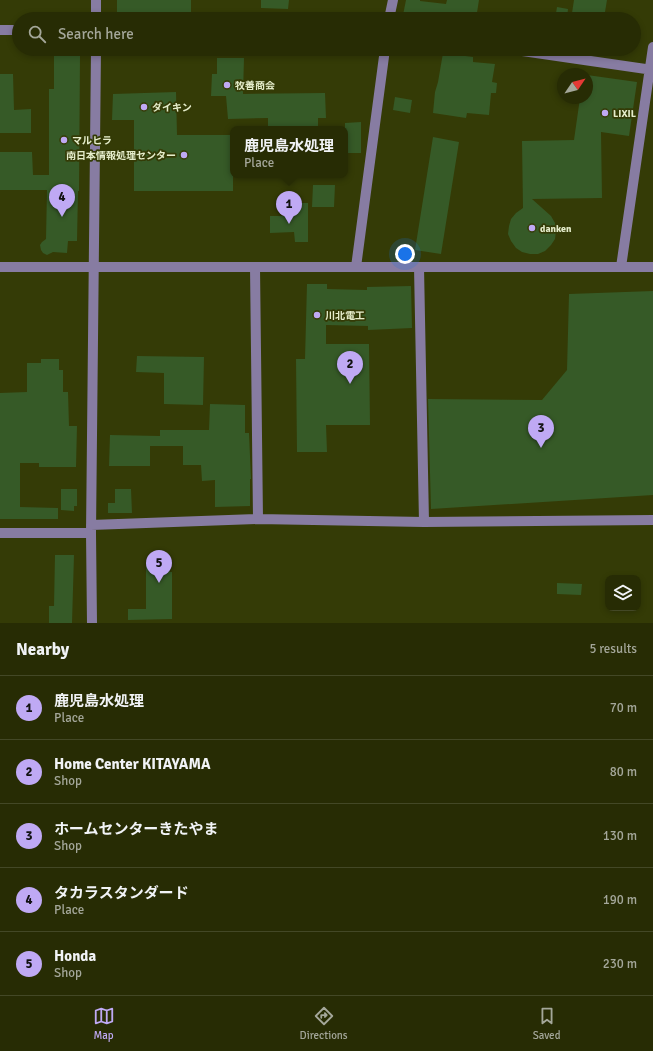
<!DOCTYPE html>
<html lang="en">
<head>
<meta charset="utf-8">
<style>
	:root { --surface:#272c04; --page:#333813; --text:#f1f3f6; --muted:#a4a79a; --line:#434826; --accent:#bfa9f4 }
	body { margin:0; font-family:Signika,"Noto Sans JP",sans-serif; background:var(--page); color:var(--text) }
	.controls { position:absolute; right:12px; bottom:12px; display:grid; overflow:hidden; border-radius:8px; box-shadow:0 2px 6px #0003 }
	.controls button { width:36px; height:36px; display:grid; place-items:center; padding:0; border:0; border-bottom:1px solid var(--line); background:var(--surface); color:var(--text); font:20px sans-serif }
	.compass { position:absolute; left:557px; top:68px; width:36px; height:36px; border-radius:50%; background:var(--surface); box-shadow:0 2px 6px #0003; rotate:55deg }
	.you { position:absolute; left:405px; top:254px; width:14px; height:14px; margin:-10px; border:3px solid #fff; border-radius:50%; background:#1a73e8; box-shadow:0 0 0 6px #1a73e833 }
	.badge { display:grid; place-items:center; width:26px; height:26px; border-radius:50%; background:var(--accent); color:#111; font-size:13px; font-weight:700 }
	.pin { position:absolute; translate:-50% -33px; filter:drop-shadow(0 1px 2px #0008) }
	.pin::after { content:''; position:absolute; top:21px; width:14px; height:12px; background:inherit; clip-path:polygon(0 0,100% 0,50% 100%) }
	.popup { position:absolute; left:230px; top:126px; width:118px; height:52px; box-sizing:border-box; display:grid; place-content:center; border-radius:8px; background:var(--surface); filter:drop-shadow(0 1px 3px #0005); font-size:13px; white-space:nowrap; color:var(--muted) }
	.popup b { font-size:15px; color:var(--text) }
	.popup::after { content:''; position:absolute; left:50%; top:100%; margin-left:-8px; border:8px solid transparent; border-top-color:var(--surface) }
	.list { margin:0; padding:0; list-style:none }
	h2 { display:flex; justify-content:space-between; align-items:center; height:52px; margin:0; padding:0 16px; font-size:17px }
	h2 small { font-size:13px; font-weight:400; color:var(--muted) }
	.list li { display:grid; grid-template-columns:26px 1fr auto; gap:12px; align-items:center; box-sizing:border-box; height:64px; padding:0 16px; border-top:1px solid var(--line) }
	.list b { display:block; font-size:15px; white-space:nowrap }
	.list p { margin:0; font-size:13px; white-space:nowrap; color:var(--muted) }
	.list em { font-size:13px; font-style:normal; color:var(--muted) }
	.icon { flex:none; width:22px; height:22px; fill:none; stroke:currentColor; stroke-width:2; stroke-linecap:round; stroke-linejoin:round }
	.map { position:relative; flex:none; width:653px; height:623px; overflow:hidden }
	.search { position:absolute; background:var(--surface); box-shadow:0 2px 6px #0003; left:12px; right:12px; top:12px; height:44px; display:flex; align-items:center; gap:10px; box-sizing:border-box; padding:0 14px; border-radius:22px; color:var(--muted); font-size:15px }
	.sheet { height:372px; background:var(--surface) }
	nav { display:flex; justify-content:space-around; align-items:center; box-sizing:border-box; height:56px; border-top:1px solid var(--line); background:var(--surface); font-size:11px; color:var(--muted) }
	nav a { display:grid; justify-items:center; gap:2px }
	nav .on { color:var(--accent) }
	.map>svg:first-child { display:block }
	.building { fill:#365a27 }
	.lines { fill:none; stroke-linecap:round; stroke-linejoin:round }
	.minor { stroke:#877ca2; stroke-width:10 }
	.poi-dot { fill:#bfa9f4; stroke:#343b06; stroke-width:1.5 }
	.labels { text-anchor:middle; stroke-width:3.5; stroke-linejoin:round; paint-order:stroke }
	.poi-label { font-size:10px; font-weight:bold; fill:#e5edcb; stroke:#343b06; text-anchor:start }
</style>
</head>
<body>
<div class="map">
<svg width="653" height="623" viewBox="0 0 653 623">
	<rect width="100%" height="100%" fill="#343b06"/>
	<path class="building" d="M117 0H191V19L117 16Z
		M261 0H289L288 9 261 8Z
		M406 0H420V1L446 4 447 0H479L476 19H423L403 15Z
		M574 0H607L604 18 572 13Z
		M557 7 568 9 567 19H555Z
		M443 53 473 57V62L495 64 492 82 497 83 496 93H491L489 115 467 113 466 118 433 113 435 92 438 82Z
		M54 54H75V56H80L79 191H78L77 241H68L67 253 53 252 47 255 43 253 41 250 40 245 42 242 46 239 47 190H0V152H32L33 175H49V89H54Z
		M217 58H244L243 94 325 93 326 118H318V129H268V118L228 119 226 96H211L212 74H217Z
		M0 74H13L14 110 31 109V133H0Z
		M587 75 637 82 629 136 601 132 602 198 532 199 551 216 555 223 556 231 555 239 551 245 545 251 538 254H530L522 252 516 248 511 241 508 234 509 226 511 219 516 213 523 208 522 141 574 140 580 98H587Z
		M176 92 177 135H233V191H134V120H112L113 94Z
		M395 97 412 100 410 113 393 110Z
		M361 122V153H345V123Z
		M433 137 459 142 441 254 415 250Z
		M313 185H335L334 207H312Z
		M290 203H308V242H295L294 232 270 233V216H290Z
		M307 284H327V289L367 290V287L411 286 412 328 368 330V326L326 325V344H369L370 425H326L327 452H297L296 359H305Z
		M653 291V495L431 509 428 399 542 400 567 370 569 294Z
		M137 356 204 357 203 405 164 404V373L136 372Z
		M41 359H59V370H63V392H68L69 426H77L76 467H39V463H20V507L58 508V519H0V393L27 392V363H41Z
		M210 404 245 405V433H249L251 479H250V506L215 507V480L202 481 201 465H183V446H150V466H109L110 435 160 436V430H209Z
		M61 489H77V506H74V511L61 510Z
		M115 489H131L132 513H108V503H115Z
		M55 555H74L72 623H49V606H54Z
		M146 560H170V572H172V619L128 620V609H146Z
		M557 583 582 584 581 595 557 594Z"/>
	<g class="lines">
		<path class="minor" d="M96 19V0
			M389 19 393 0
			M0 30H19
			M508 49 653 70
			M0 267H653
			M255 267 258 519
			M356 267 385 49
			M419 267 424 522
			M621 267 653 47
			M91 525 258 519 424 522 653 520
			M0 533H91
			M92 623 91 533 96 49"/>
	</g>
	<g class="poi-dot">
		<circle cx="227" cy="85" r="4"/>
		<circle cx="144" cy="107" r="4"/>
		<circle cx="605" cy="113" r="4"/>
		<circle cx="64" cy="140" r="4"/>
		<circle cx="184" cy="155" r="4"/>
		<circle cx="532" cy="228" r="4"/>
		<circle cx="317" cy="315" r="4"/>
	</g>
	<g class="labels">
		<g class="poi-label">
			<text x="235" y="89">牧善商会</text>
			<text x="152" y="111">ダイキン</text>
			<text x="613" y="117">LIXIL</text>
			<text x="72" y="144">マルヒラ</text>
			<text x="176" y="159" text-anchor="end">南日本情報処理センター</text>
			<text x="540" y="232">danken</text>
			<text x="325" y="319">川北電工</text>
		</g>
	</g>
</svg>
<div class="controls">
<button><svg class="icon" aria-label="layers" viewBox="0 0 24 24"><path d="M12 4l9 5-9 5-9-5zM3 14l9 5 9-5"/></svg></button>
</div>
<svg class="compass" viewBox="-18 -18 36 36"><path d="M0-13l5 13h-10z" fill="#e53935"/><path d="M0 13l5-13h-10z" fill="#a4a79a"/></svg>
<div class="you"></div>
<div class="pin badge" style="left:289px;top:224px">1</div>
<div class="popup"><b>鹿児島水処理</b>Place</div>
<div class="pin badge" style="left:350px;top:384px">2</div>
<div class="pin badge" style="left:541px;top:448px">3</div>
<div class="pin badge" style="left:62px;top:217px">4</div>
<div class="pin badge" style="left:159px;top:583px">5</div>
<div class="search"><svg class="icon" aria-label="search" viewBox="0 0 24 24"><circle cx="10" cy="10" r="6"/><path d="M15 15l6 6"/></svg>Search here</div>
</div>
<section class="sheet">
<h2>Nearby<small>5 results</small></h2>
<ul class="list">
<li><span class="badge">1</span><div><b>鹿児島水処理</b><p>Place</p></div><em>70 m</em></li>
<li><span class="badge">2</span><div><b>Home Center KITAYAMA</b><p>Shop</p></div><em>80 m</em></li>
<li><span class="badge">3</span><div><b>ホームセンターきたやま</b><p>Shop</p></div><em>130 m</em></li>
<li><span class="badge">4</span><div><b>タカラスタンダード</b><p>Place</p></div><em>190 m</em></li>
<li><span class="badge">5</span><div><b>Honda</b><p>Shop</p></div><em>230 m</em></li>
</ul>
</section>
<nav>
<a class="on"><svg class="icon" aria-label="map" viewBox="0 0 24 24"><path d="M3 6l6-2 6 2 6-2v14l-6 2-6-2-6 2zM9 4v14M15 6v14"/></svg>Map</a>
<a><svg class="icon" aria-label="directions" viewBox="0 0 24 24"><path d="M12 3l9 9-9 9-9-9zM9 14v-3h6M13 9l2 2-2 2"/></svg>Directions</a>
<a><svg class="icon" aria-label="saved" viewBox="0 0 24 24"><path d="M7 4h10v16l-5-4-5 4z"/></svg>Saved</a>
</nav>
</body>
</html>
